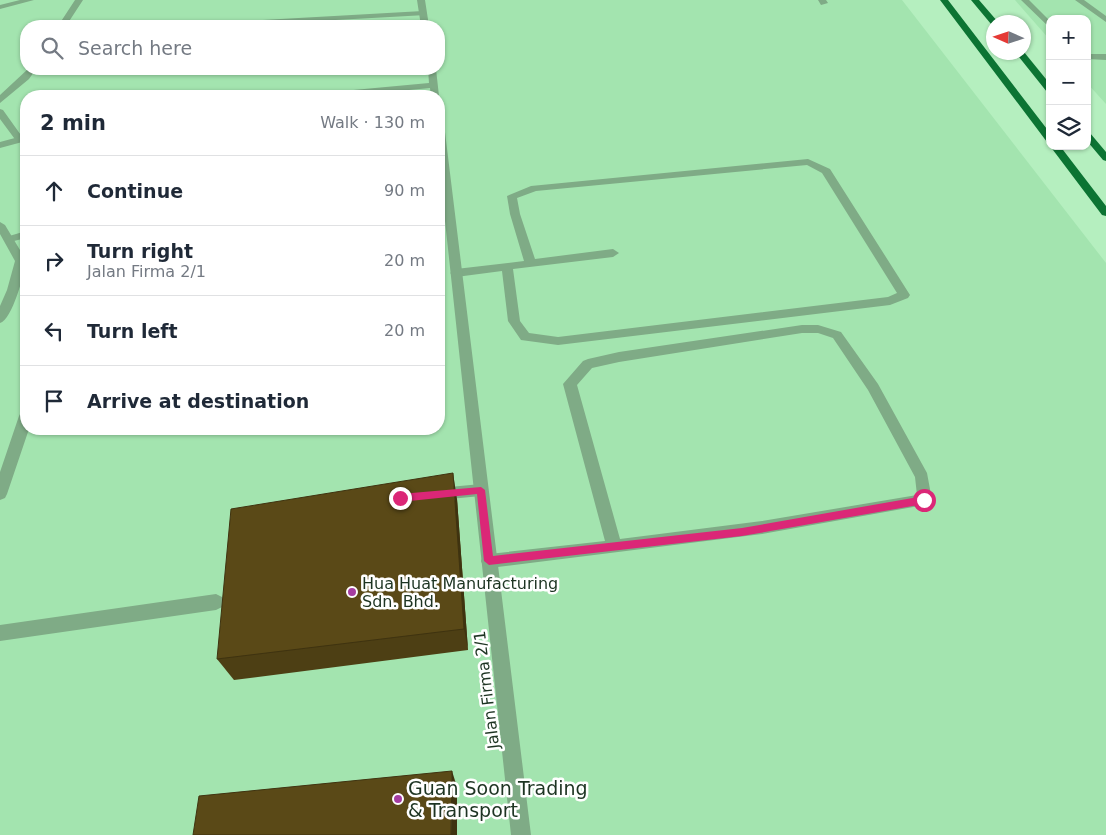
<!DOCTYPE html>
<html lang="en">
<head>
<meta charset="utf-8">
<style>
	:root { --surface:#fff; --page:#f2f2f3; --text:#1f2937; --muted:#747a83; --line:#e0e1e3 }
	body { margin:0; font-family:"DejaVu Sans",sans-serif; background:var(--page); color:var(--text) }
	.controls { position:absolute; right:15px; top:15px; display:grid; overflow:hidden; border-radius:10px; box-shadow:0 1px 4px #0004 }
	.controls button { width:45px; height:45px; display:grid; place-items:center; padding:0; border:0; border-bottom:1px solid var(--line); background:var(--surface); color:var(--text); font:25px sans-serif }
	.compass { position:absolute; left:986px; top:15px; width:45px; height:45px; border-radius:50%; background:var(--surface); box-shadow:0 1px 4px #0004; rotate:273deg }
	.stop { position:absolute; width:15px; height:15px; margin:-11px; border:4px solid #db2777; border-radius:50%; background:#fff }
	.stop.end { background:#db2777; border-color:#fff; box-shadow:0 1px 5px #0008 }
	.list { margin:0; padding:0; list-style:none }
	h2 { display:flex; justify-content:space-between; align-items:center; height:65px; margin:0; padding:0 20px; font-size:21px }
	h2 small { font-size:16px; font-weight:400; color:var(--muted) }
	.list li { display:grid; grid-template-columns:32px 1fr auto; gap:15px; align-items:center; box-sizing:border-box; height:70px; padding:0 20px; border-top:1px solid var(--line) }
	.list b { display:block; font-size:19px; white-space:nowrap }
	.list p { margin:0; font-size:16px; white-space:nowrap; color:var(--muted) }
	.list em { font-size:16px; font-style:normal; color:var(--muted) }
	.icon { flex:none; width:28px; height:28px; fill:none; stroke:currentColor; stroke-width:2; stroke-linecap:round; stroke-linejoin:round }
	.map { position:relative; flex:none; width:1106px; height:835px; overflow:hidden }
	.search { position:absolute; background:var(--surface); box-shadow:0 1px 4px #0004; left:20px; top:20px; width:425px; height:55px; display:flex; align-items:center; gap:12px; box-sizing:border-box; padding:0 18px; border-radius:20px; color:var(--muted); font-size:19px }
	.panel { position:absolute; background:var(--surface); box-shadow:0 1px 4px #0004; left:20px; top:90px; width:425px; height:345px; border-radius:20px }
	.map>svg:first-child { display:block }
	.built { fill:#a3e4af; fill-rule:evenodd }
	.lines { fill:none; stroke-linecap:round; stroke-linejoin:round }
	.service { fill:#7fab86; fill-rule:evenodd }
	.minor { fill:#7fab86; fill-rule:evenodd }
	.trunk { fill:#0c7433; fill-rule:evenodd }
	.wall { fill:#4d3f14 }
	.shaded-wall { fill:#3f3310 }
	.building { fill:#5a4917; stroke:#3f3310 }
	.route { fill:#db2777 }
	.poi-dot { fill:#a53da1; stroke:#fff; stroke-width:2 }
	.labels { text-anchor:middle; stroke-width:5; stroke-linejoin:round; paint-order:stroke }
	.poi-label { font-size:16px; fill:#1d3422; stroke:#fff; text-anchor:start }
	.street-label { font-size:16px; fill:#1d3422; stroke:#fff }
	.near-poi-label { font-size:19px; fill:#1d3422; stroke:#fff; text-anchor:start }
</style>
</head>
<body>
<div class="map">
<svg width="1106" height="835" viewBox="0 0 1106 835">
	<rect width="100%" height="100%" fill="#b5efbf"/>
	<path class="built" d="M0 0H902L1106 263V835H0ZM26 26H439V69H26ZM26 96H439V429H26Z
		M1015 0H1106V104L1087 83V19H1050V40Z"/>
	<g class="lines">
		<path class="service" d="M20 0H34L0 9V5Z
			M75 0H83L66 26H58Z
			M818 0H826L828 3 821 5Z
			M1021 0H1029L1050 21V28Z
			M1075 0H1084L1106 16V22Z
			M423 11H426V15L227 26H185L189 24Z
			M1087 54H1106V60L1087 59Z
			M28 69H36L29 79 0 103V95Z
			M0 109 3 110 23 138V142H17L0 119Z
			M808 159 830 169 910 295 908 298 890 305 558 345 521 340 508 321 502 271 456 277 450 273 456 269 524 261 510 214 507 196 531 186ZM807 165 822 173 897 293 888 297 558 337 529 333 520 321 513 269 613 257 619 253 613 249 535 259 520 214 517 198 536 191Z
			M26 231V238L10 242 4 239 6 237Z
			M802 325H818L841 332 878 384 927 473 932 500 930 504 762 534 489 568 483 566 481 561 483 556 489 554 605 541 563 384 583 361 588 359 619 352ZM802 333H818L833 338 868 390 915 477 917 495 762 521 620 539 577 385 592 368 619 362Z
			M26 411V429H29L7 494 5 498 0 500V472L19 416 21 412Z
			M481 484 486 486 488 490 486 494 481 496 439 500 434 498 432 494 434 490 439 488Z
			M216 594 222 597 224 602 222 607 216 610 0 641V625Z"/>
		<path class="minor" d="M417 0H425L429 26H421Z
			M428 69H436L439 96V97L431 96 430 88 346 96H317L321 93 429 83Z
			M439 121 444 124 531 835H511L439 165Z
			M26 135V141L0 148V142Z
			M0 222 5 225 26 260C25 273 12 320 0 323V306L7 290 15 261 0 234Z"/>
		<path class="trunk" d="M940 0H948L1050 133V143L1047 142Z
			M971 0H979L998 22 991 24Z
			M1015 52H1024L1050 84V93L1047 92Z
			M1087 132 1090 133 1106 152V161L1103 160 1087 141Z
			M1050 146H1060L1106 206V216L1102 215Z"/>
	</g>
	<path class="wall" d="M457 499 468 650 234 680 217 659Z"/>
	<path class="shaded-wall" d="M453 473 457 499 468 650 464 629Z
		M452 771 457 787V835H451Z"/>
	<path class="building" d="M453 473 464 629 217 659 231 509Z
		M452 771 451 835H193L199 796Z"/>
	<path class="route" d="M481 487 485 490 493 556 742 528 924 496 929 500 924 504 742 536 489 565 484 561 477 494 400 502 396 498 400 494Z"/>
	<g class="poi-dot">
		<circle cx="352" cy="592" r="5"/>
		<circle cx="398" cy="799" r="5"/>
	</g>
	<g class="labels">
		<g class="poi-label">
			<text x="362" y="589">Hua Huat Manufacturing<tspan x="362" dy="18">Sdn. Bhd.</tspan></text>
		</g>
		<g class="street-label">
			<text transform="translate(486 690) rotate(-97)" y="6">Jalan Firma 2/1</text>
		</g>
		<g class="near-poi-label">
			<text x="408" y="795">Guan Soon Trading<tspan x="408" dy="22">&amp; Transport</tspan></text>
		</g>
	</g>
</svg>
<div class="controls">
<button>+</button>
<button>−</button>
<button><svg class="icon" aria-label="layers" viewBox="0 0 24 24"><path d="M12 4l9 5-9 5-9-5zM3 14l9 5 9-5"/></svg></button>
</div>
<svg class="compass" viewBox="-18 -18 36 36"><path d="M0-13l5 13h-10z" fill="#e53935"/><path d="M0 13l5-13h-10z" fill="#747a83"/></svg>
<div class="stop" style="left:924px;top:500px"></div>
<div class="stop end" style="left:400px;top:498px"></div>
<div class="search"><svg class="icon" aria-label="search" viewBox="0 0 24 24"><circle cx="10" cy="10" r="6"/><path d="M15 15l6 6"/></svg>Search here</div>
<section class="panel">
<h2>2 min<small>Walk · 130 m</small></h2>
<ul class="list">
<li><svg class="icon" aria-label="ahead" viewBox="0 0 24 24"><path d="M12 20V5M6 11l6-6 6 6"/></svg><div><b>Continue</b></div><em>90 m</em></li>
<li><svg class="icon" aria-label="right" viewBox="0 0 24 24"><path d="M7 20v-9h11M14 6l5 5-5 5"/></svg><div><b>Turn right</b><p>Jalan Firma 2/1</p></div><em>20 m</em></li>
<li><svg class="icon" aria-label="left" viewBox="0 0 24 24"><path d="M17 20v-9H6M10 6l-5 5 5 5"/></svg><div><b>Turn left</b></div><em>20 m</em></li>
<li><svg class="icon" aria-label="arrive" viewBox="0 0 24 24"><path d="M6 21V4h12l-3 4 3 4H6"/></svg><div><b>Arrive at destination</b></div></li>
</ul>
</section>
</div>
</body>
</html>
